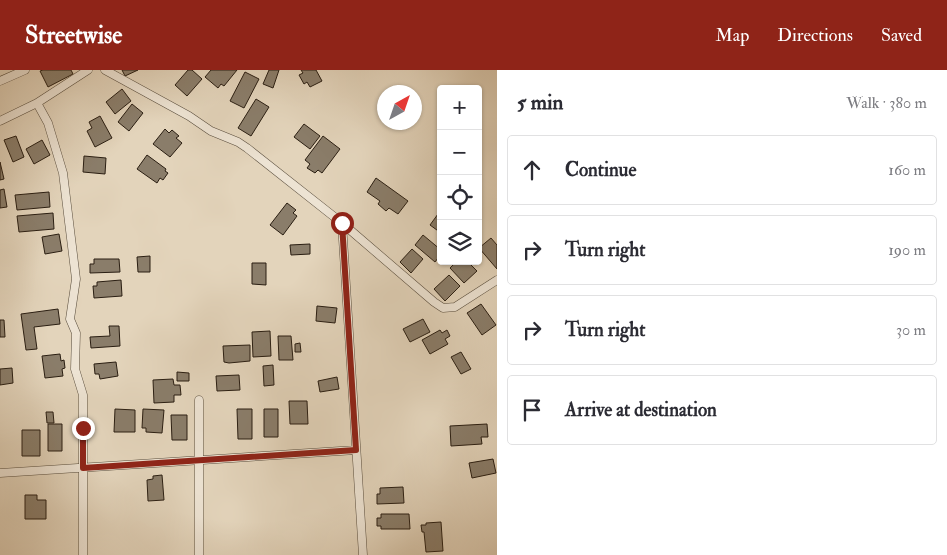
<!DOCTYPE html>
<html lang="en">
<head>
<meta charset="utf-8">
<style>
	:root { --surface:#fff; --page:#f7f7f7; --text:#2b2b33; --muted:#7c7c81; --line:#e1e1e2; --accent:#8f2418 }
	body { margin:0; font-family:"IM FELL Double Pica",serif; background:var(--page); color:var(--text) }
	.controls { position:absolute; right:15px; top:15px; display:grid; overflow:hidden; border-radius:5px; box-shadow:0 1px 4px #0004 }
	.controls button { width:45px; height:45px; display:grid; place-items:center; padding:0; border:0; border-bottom:1px solid var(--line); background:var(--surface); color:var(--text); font:25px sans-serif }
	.compass { position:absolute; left:377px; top:15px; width:45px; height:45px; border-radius:50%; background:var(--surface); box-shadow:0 1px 4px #0004; rotate:40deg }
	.stop { position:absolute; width:15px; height:15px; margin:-11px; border:4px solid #8f2418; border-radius:50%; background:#fff }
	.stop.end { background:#8f2418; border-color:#fff; box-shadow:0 1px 5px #0008 }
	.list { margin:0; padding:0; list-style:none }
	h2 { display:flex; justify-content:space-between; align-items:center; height:65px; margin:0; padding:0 20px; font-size:21px }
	h2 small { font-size:16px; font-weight:400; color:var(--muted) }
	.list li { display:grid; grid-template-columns:32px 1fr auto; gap:15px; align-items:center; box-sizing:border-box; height:70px; margin:0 10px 10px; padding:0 10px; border:1px solid var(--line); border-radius:5px }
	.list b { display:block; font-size:19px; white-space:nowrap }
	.list em { font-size:16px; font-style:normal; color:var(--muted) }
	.icon { flex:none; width:28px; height:28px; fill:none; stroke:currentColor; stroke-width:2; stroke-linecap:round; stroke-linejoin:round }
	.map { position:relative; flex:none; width:497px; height:485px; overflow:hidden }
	header { display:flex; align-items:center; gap:30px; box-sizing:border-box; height:70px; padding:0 25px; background:var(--accent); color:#fff }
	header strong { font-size:24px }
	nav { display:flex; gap:28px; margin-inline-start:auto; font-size:18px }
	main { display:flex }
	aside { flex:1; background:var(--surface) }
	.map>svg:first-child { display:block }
	.building { fill:#8a7d6a; stroke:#2a1e12 }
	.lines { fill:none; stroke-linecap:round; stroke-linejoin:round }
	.minor-casing { stroke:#584c3c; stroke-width:9 }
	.minor { stroke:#ede3d3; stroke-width:8 }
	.route { stroke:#8f2418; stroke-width:6 }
</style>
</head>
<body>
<header>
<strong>Streetwise</strong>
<nav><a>Map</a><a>Directions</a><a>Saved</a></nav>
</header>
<main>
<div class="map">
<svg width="497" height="485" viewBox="0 0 497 485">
	<rect width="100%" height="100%" fill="#e3d4bb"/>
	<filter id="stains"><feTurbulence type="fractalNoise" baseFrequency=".004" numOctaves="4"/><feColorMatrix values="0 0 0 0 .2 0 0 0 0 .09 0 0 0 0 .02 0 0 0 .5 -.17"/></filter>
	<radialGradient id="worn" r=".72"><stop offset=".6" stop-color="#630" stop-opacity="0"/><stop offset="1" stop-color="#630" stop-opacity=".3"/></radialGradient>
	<path class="building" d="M43 0H71L73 4 48 17 40 1Z
		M122 0H138L125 6Z
		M188 0H192L202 9 187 26 175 15Z
		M211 0H237L224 16 221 14 218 18 205 7Z
		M269 0H279L273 18 263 14Z
		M301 0H316L322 11 310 17 307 12 304 14 299 5 303 3Z
		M245 2 259 9 244 38 230 31Z
		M122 19 131 31 115 44 106 32Z
		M256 29 269 37 251 66 238 58Z
		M132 34 143 43 129 61 118 52Z
		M100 46 112 68 95 77 87 61 92 58 89 52Z
		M304 54 320 66 310 79 294 67Z
		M165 59 169 63 172 60 179 66 176 68 182 73 170 87 153 74Z
		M16 66 24 87 13 92 4 70Z
		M323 66 340 79 322 103 318 100 315 103 307 98 310 94 305 90Z
		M42 70 50 85 34 94 26 79Z
		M147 85 166 99 165 101 168 103 163 110 160 108 157 113 137 99Z
		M84 86 106 88 105 104 83 102Z
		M0 92 4 109 0 110Z
		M376 108 408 131 398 144 389 138 386 141 378 134 380 131 367 122Z
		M4 119 7 137 0 138V120Z
		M49 122 50 137 17 140 15 125Z
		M287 133 296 140 293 143 297 146 283 165 270 155Z
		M53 143 54 159 19 162 17 146Z
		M438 144 441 146V163L430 155Z
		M59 164 62 181 45 184 42 167Z
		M423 165 441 180V184L435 192 415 175Z
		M491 168 497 175V199L479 178Z
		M310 174V184L291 185 290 175Z
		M412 179 423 189 411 203 400 192Z
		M150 186V202H138L137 187Z
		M94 189H119L120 202 90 203V194H94Z
		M457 191H467L477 201 464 213 450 198Z
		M252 193H266V215L252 214Z
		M449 205 460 216 445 231 434 219Z
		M121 210 122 226 94 228 93 216H97V212Z
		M481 234 496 255 482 265 467 243Z
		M317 236 337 238 335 253 316 251Z
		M58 239 60 254 34 257 37 279 26 280 21 244Z
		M423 249 430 262 410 272 403 259Z
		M0 250H4L5 267H0Z
		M109 256H119L120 276 91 278 90 267 110 266Z
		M440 260 442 263 447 260 450 266 445 269 448 274 430 284 422 270Z
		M270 261 271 286 253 287 252 262Z
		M278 266H291L293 290H279Z
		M300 273 301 282H295V274Z
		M250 275V291L229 293 224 292 223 276Z
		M461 282 471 299 461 304 451 287Z
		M60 284 61 291 64 290 65 298 62 299 63 306 45 308 42 286Z
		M116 292 118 306 100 309 99 304H95L94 294Z
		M273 295 274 315 264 316 263 296Z
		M12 298 13 313 0 315V299Z
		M177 302 189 303V311H177Z
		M239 305 240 320 217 321 216 306Z
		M337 307 339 319 320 322 318 311Z
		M173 309 174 315H180L181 325H174V332L154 333 153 310Z
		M289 331H307L308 354H290Z
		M115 339 135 340V362H114Z
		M143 339 164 340 162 363 146 362V358H142Z
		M237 339H252V369H238Z
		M264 339H278V367H264Z
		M46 342H53L54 353H47Z
		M171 345H187V370H172Z
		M48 354H62V381H48Z
		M487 354 488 367H481L482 374 451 376 450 356Z
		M22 360H40V386H22Z
		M493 389 496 403 472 408 469 393Z
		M162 405 164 430 148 431 147 410 153 409V406Z
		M403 417 404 433 377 434V424H380V418Z
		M25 425H37V430H46V449H25Z
		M381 444H409L410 459H381V456H377V448H381Z
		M441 452 443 481 426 482 424 462H422L421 455H426V453Z"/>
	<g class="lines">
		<defs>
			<path id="minor" d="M105 0 189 46 211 61 238 72 247 78 342 153 434 232 443 238 455 237 497 210
				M0 11 25 0
				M37 33 48 53 63 103 76 209 70 249 76 263 75 299 83 325V485
				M0 51 37 33 88 0
				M342 153 363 485
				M0 403 356 380
				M199 485V330"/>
		</defs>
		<use href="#minor" class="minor-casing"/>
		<use href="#minor" class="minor"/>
	</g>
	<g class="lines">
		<path class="route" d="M83 358V398L356 380 342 153"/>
	</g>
	<rect width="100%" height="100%" filter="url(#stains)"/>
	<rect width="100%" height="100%" fill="url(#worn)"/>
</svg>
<div class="controls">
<button>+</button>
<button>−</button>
<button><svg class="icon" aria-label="locate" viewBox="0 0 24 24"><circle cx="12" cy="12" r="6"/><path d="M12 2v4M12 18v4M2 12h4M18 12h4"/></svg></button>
<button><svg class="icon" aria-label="layers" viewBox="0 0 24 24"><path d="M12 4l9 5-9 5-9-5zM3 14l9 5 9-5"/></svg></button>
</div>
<svg class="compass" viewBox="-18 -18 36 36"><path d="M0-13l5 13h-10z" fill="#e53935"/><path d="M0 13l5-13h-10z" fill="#7c7c81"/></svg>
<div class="stop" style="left:342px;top:153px"></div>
<div class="stop end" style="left:83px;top:358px"></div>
</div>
<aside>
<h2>5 min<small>Walk · 380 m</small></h2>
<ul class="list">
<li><svg class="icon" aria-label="ahead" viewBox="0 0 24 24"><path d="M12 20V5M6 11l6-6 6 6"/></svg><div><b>Continue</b></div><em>160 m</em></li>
<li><svg class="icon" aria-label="right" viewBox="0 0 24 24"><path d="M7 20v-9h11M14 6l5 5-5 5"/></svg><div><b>Turn right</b></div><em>190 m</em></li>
<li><svg class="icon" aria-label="right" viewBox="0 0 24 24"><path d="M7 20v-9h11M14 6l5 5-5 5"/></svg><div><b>Turn right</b></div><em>30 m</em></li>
<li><svg class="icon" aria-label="arrive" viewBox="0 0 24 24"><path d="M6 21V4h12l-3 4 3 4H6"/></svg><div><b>Arrive at destination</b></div></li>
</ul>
</aside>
</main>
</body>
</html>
